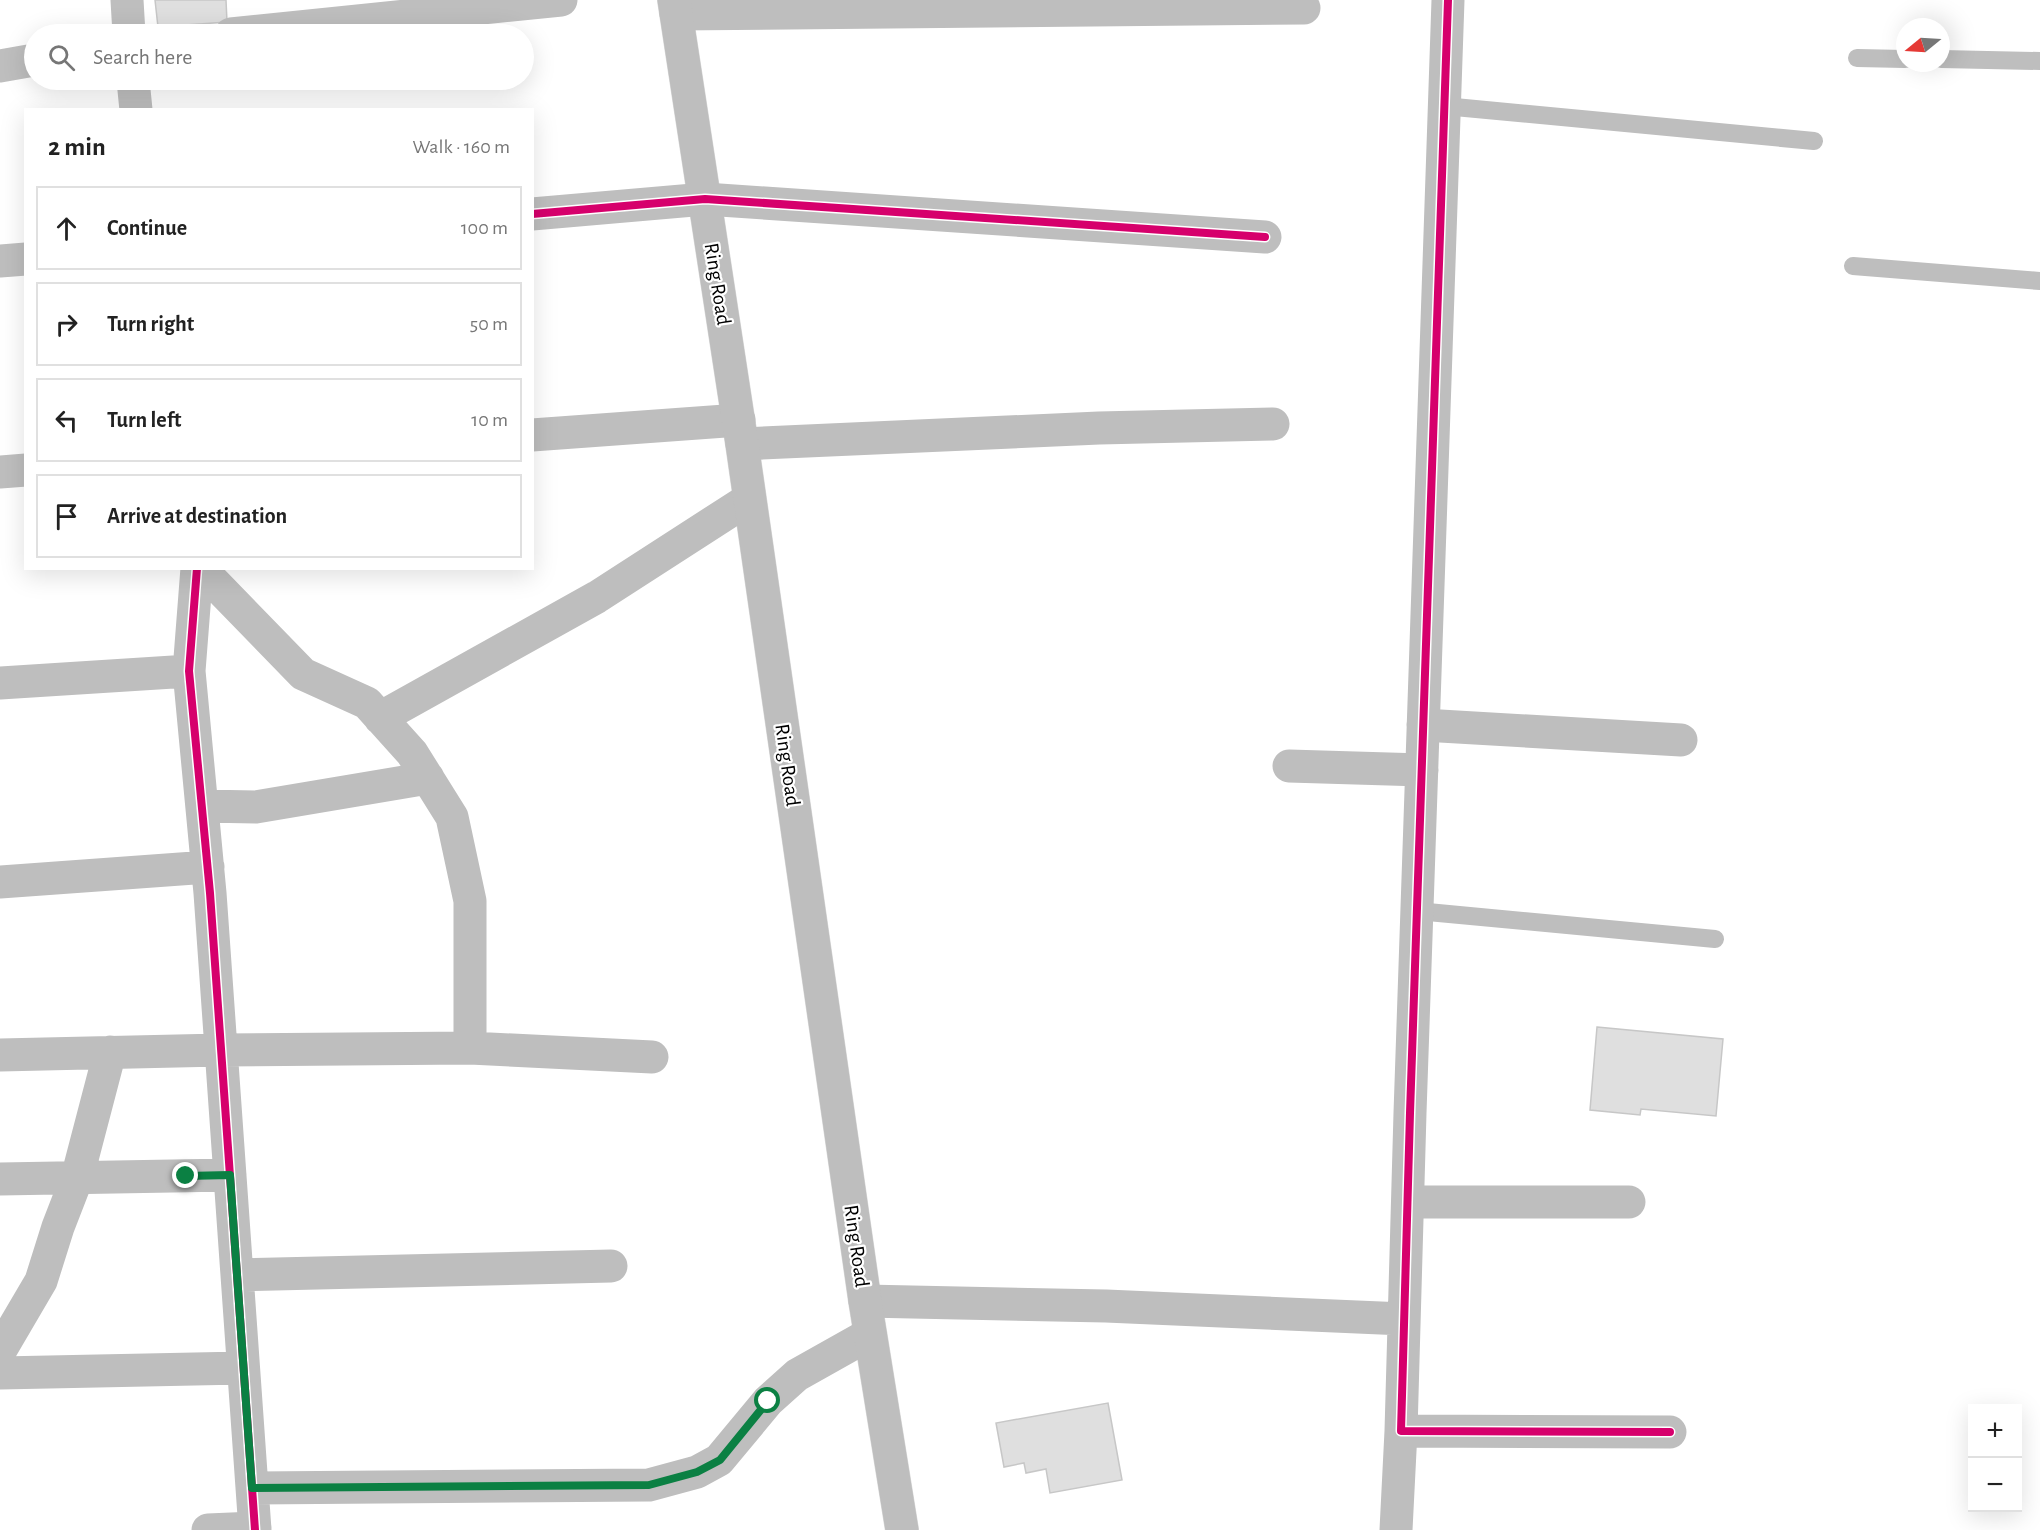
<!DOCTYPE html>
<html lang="en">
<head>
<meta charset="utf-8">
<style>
	:root { --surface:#fff; --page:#f6f6f6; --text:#222; --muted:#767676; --line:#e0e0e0 }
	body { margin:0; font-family:"Alegreya Sans",sans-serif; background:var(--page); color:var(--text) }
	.controls { position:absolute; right:18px; bottom:18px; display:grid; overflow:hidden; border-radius:0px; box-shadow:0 6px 24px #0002 }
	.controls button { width:54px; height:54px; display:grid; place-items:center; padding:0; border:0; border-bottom:2px solid var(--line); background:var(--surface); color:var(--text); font:30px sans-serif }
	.compass { position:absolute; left:1896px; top:18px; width:54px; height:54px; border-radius:50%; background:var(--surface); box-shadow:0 6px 24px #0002; rotate:252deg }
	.stop { position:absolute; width:18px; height:18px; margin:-14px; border:4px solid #0b8043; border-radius:50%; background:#fff }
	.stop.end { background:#0b8043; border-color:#fff; box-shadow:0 2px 6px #0008 }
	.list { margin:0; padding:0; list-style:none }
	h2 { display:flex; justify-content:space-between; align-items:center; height:78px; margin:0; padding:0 24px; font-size:26px }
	h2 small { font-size:20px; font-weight:400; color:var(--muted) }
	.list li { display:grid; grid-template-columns:39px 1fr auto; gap:18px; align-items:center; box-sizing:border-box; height:84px; margin:0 12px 12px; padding:0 12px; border:2px solid var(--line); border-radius:0px }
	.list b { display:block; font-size:22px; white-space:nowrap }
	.list em { font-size:20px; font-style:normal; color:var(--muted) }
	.icon { flex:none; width:33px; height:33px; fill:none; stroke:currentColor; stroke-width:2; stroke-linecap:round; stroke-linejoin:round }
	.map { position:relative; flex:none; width:2040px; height:1530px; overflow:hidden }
	.search { position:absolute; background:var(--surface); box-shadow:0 6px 24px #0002; left:24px; top:24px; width:510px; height:66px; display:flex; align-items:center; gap:15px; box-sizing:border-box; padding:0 21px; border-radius:33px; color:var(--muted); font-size:22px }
	.panel { position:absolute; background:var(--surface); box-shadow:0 6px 24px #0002; left:24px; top:108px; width:510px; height:462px; border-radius:0px }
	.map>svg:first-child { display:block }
	.building { fill:#dfdfdf; stroke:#c7c7c7; stroke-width:1.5 }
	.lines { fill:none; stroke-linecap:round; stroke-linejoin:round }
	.highway-casing { stroke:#dbdbdb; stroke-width:34 }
	.lane { stroke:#bebebe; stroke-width:18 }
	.street { stroke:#bebebe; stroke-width:33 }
	.highway { stroke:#bebebe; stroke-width:33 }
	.cycleway-casing { stroke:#fff; stroke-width:11 }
	.cycleway { stroke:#d6006c; stroke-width:8 }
	.route { stroke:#0b8043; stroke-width:8 }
	.labels { text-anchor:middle; stroke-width:4.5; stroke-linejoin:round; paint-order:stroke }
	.street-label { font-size:21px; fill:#000; stroke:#fff }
</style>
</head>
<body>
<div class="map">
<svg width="2040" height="1530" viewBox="0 0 2040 1530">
	<rect width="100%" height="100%" fill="#fff"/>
	<path class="building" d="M155 0H226L227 22 158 27Z
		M1597 1027 1723 1039 1716 1116 1641 1109 1640 1115 1590 1110Z
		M1108 1403 1122 1480 1050 1493 1046 1469 1026 1473 1024 1463 1004 1467 996 1423Z"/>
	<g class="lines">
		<defs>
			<path id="highway" d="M674 0 742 444 865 1301 902 1530"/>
		</defs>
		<use href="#highway" class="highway-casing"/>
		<path class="lane" d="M1857 58 1905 59
			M1941 59 2040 61
			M1444 106 1814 141
			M1853 266 2040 281
			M1417 911 1715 939"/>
		<path class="street" d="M127 0 129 34
			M1448 0 1410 1113 1401 1431 1670 1432
			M676 14 1304 8
			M231 34 561 0
			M0 66 34 60
			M133 80 136 110
			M532 214 705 199 1265 237
			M0 261 26 259
			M532 435 739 420
			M742 444 1099 428 1273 424
			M0 472 26 470
			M197 568 189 671 210 893 255 1530
			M200 568 303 674 367 703 412 753 452 817 470 901V1048
			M0 683 189 671
			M380 718 597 597 749 499
			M1423 725 1681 740
			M1289 766 1422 770
			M202 806 256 807 428 778
			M0 882 208 867
			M0 1055 221 1050 470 1048 652 1057
			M0 1179 230 1175
			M1408 1202H1629
			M237 1275 611 1266
			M865 1301 1106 1306 1404 1319
			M0 1351 41 1281 58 1227 77 1178 110 1052
			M0 1373 243 1368
			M252 1488 649 1485 697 1472 719 1460 768 1401 797 1375 870 1334
			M208 1530 255 1528
			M1396 1530 1401 1431"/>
		<use href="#highway" class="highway"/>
		<defs>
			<path id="cycleway" d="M1448 0 1410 1113 1401 1431 1670 1432
				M532 214 705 199 1265 237
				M197 568 189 671 210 893 255 1530"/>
		</defs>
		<use href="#cycleway" class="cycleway-casing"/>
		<use href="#cycleway" class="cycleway"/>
	</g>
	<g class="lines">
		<path class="route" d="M186 1176 230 1175 252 1488 649 1485 697 1472 720 1460 768 1401"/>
	</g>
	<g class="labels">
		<g class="street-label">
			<text transform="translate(718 284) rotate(81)" y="7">Ring Road</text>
			<text transform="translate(788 765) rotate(82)" y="7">Ring Road</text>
			<text transform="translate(857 1246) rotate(82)" y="7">Ring Road</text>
		</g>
	</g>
</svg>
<div class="controls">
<button>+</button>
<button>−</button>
</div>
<svg class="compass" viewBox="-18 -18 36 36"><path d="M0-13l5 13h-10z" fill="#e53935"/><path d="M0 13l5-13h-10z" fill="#767676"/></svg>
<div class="stop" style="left:768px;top:1401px"></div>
<div class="stop end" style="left:186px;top:1176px"></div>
<div class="search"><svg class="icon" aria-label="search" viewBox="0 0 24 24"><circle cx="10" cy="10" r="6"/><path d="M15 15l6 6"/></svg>Search here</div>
<section class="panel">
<h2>2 min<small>Walk · 160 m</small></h2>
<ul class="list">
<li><svg class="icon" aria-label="ahead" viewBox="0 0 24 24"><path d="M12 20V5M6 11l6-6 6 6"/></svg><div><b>Continue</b></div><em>100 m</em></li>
<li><svg class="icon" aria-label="right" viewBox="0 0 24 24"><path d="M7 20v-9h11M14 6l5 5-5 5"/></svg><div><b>Turn right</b></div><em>50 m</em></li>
<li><svg class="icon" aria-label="left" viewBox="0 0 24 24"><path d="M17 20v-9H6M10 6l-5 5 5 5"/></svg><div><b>Turn left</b></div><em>10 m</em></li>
<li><svg class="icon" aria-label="arrive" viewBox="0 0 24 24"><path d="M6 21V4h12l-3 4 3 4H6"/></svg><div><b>Arrive at destination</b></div></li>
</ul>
</section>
</div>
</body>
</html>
